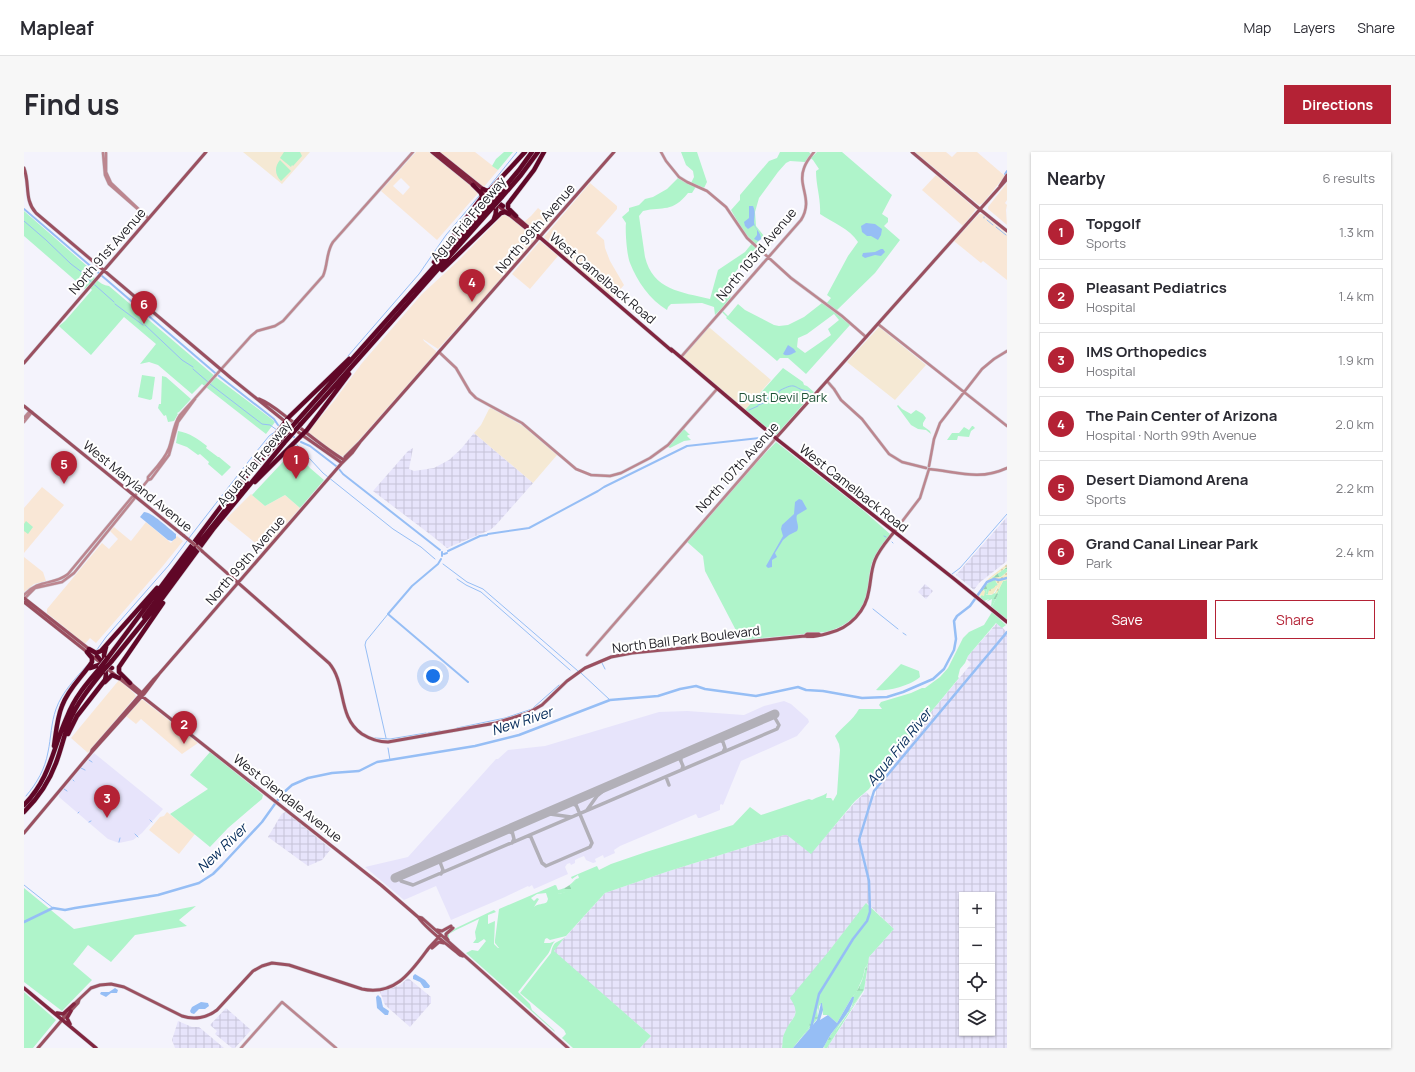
<!DOCTYPE html>
<html lang="en">
<head>
<meta charset="utf-8">
<style>
	:root { --surface:#fff; --page:#f7f7f7; --text:#2b2b33; --muted:#7c7c81; --line:#e1e1e2; --accent:#b42235 }
	body { margin:0; font-family:Manrope,sans-serif; background:var(--page); color:var(--text) }
	.controls { position:absolute; right:12px; bottom:12px; display:grid; overflow:hidden; border-radius:0px; box-shadow:0 1px 3px #0004 }
	.controls button { width:36px; height:36px; display:grid; place-items:center; padding:0; border:0; border-bottom:1px solid var(--line); background:var(--surface); color:var(--text); font:20px sans-serif }
	.you { position:absolute; left:409px; top:524px; width:14px; height:14px; margin:-10px; border:3px solid #fff; border-radius:50%; background:#1a73e8; box-shadow:0 0 0 6px #1a73e833 }
	.badge { display:grid; place-items:center; width:26px; height:26px; border-radius:50%; background:var(--accent); color:#fff; font-size:13px; font-weight:700 }
	.pin { position:absolute; translate:-50% -33px; filter:drop-shadow(0 1px 2px #0008) }
	.pin::after { content:''; position:absolute; top:21px; width:14px; height:12px; background:inherit; clip-path:polygon(0 0,100% 0,50% 100%) }
	.list { margin:0; padding:0; list-style:none }
	h2 { display:flex; justify-content:space-between; align-items:center; height:52px; margin:0; padding:0 16px; font-size:17px }
	h2 small { font-size:13px; font-weight:400; color:var(--muted) }
	.list li { display:grid; grid-template-columns:26px 1fr auto; gap:12px; align-items:center; box-sizing:border-box; height:56px; margin:0 8px 8px; padding:0 8px; border:1px solid var(--line); border-radius:0px }
	.list b { display:block; font-size:15px; white-space:nowrap }
	.list p { margin:0; font-size:13px; white-space:nowrap; color:var(--muted) }
	.list em { font-size:13px; font-style:normal; color:var(--muted) }
	.actions { display:flex; gap:8px; padding:12px 16px }
	.actions a { flex:1; padding:9px 0; border:1px solid var(--accent); border-radius:0px; text-align:center; font-size:14px; color:var(--accent) }
	.actions .main { background:var(--accent); color:#fff }
	.icon { flex:none; width:22px; height:22px; fill:none; stroke:currentColor; stroke-width:2; stroke-linecap:round; stroke-linejoin:round }
	.map { position:relative; flex:none; width:983px; height:896px; overflow:hidden; border-radius:0px }
	header { display:flex; align-items:center; gap:24px; box-sizing:border-box; height:56px; padding:0 20px; background:var(--surface); border-bottom:1px solid var(--line) }
	header strong { font-size:19px }
	nav { display:flex; gap:22px; margin-inline-start:auto; font-size:14px }
	.intro { display:flex; align-items:center; justify-content:space-between; box-sizing:border-box; height:96px; padding:0 24px }
	h1 { margin:0; font-size:28px }
	.button { padding:10px 18px; border-radius:0px; background:var(--accent); color:#fff; font-size:14px; font-weight:700 }
	main { display:flex; gap:24px; padding:0 24px }
	aside { flex:1; background:var(--surface); border-radius:0px; box-shadow:0 1px 3px #0004 }
	.map>svg:first-child { display:block }
	.commercial { fill:#f9e7d6; fill-rule:evenodd }
	.industrial { fill:url(#industrial-grid); fill-rule:evenodd }
	.education { fill:#f5e9d4 }
	.built { fill:#e7e4fb }
	.green { fill:#aff4ca; fill-rule:evenodd }
	.forest { fill:url(#forest-firs) }
	.wetland { fill:url(#wetland-marsh) }
	.sand { fill:url(#sand-dots) }
	.water { fill:#96bef5 }
	.lines { fill:none; stroke-linecap:round; stroke-linejoin:round }
	.stream { stroke:#96bef5; stroke-width:1 }
	.canal { stroke:#96bef5; stroke-width:2 }
	.river { stroke:#96bef5; stroke-width:2.5 }
	.taxiway { stroke:#b2b0b8; stroke-width:3.5 }
	.runway { stroke:#b2b0b8; stroke-width:9 }
	.tertiary-casing { stroke:#d2d1d9; stroke-width:3.5 }
	.secondary-casing { stroke:#d2d1d9; stroke-width:4 }
	.primary-casing { stroke:#d2d1d9; stroke-width:4.5 }
	.motorway-casing { stroke:#d2d1d9; stroke-width:5.5 }
	.tertiary { stroke:#bc868f; stroke-width:2.5 }
	.secondary { stroke:#9b5060; stroke-width:3 }
	.primary { stroke:#81253f; stroke-width:3.5 }
	.motorway { stroke:#600727; stroke-width:4.5 }
	.secondary-bridge-casing { stroke:#d2d1d9; stroke-width:4; stroke-linecap:butt }
	.motorway-bridge-casing { stroke:#d2d1d9; stroke-width:5.5; stroke-linecap:butt }
	.secondary-bridge { stroke:#9b5060; stroke-width:3 }
	.motorway-bridge { stroke:#600727; stroke-width:4.5 }
	.labels { text-anchor:middle; stroke-width:4; stroke-linejoin:round; paint-order:stroke }
	.street-label { font-size:13px; fill:#1f1e24; stroke:#fff }
	.park-label { font-size:13px; fill:#1f5237; stroke:#fff }
	.water-label { font-size:14px; font-style:italic; fill:#022958; stroke:#fff }
</style>
</head>
<body>
<header>
<strong>Mapleaf</strong>
<nav><a>Map</a><a>Layers</a><a>Share</a></nav>
</header>
<div class="intro"><h1>Find us</h1><a class="button">Directions</a></div>
<main>
<div class="map">
<svg width="983" height="896" viewBox="0 0 983 896">
	<defs>
		<pattern id="industrial-grid" width="8" height="8" patternUnits="userSpaceOnUse"><rect width="8" height="8" fill="#e7e4fb"/><path d="M0 4h8M4 0v8" fill="none" stroke="#c6c3d7"/></pattern>
		<pattern id="forest-firs" width="22" height="20" patternUnits="userSpaceOnUse"><rect width="22" height="20" fill="#aff4ca"/><path d="M5 1l3.5 6h-7zM16 11l3.5 6h-7z" fill="#96d1ad"/></pattern>
		<pattern id="wetland-marsh" width="20" height="14" patternUnits="userSpaceOnUse"><rect width="20" height="14" fill="#aff4ca"/><path d="M1 5h8M5 5V1M11 12h8M15 12V8" fill="none" stroke="#96d1ad"/></pattern>
		<pattern id="sand-dots" width="8" height="8" patternUnits="userSpaceOnUse"><rect width="8" height="8" fill="#f4ebc5"/><path d="M2 2h.1M6 6h.1" fill="none" stroke="#d1c9a9" stroke-width="1.8" stroke-linecap="round"/></pattern>
	</defs>
	<rect width="100%" height="100%" fill="#f4f3fc"/>
	<path class="commercial" d="M392 0H405L455 40 413 88 357 39ZM377 26 386 35 379 43 369 34Z
		M414 0H451L474 18 459 36Z
		M891 0H922L928 5 933 0H953L981 24 959 51 955 53Z
		M912 23 952 57 939 74 898 38Z
		M566 31 593 54V57L572 81 580 88 581 96 586 109 600 133 589 146 530 95 520 85Z
		M983 31V48L981 51 983 53 982 58 983 73 964 57V55Z
		M514 56 529 68 516 82 500 70 507 64Z
		M481 61 512 87 472 133 414 197 399 187 400 189 412 199V201L320 305 308 299 286 282 285 279 310 249 338 211 398 142 434 109Z
		M955 62H958L983 82V128L959 109 957 111 930 89Z
		M516 89 534 104 506 137 488 122Z
		M18 335 40 353 0 401V356Z
		M227 342 241 354 261 343 276 356 240 398 202 367Z
		M122 370 147 391 153 384 159 389 138 415 72 491 66 486 61 492 23 461V457L78 391 85 397 94 387 86 379 90 375 107 389Z
		M0 405 19 420 22 429 10 432 0 440Z
		M95 528 110 541 112 544 64 601 47 586Z
		M116 548H119L174 591 158 602 117 567 112 572 102 564Z
		M143 660 171 682 155 702 125 678 136 665 140 664Z"/>
	<path class="industrial" d="M450 281 509 331 471 374 466 378 423 396 407 383 349 339 384 299 389 296 385 317 390 319 410 316 425 308 437 297Z
		M983 365V409L955 431 950 438 932 423Z
		M901 432 909 439 902 447 894 440Z
		M973 471 983 480V896H803L840 840 845 805 870 777 843 751 805 799 772 856 771 863 760 882 758 896H616L627 884 529 799 581 741 642 720 760 683H763L787 701 832 649 842 640 847 645H850L852 643V640L849 635 850 629 947 512 943 507 944 504ZM938 743H968V881H938Z
		M262 660 307 697 298 708 284 714 244 685 257 663 259 661Z
		M384 826 407 845V851L386 875 361 853 356 840 376 833Z
		M202 856 227 878 211 896H208L191 882 193 879 186 873Z
		M154 869 168 875H175L200 896H151L148 888Z"/>
	<path class="education" d="M219 0H286L258 32Z
		M855 175 902 213 871 248 823 210Z
		M684 176H686L747 228 721 258 660 206V204Z
		M467 256 499 274 533 303 509 331 450 281 457 273 465 257Z"/>
	<path class="built" d="M760 549 767 552 784 567 785 570 773 584 717 609 699 653 697 652 696 653V658L676 666H674L672 662 596 694 590 698 591 701 580 706 579 703 571 707 572 710 569 711 562 708 560 704 555 706 551 708V711L547 713 546 711 543 712 541 715 544 722 510 737 508 733 505 735 504 734 481 745 427 768 412 734 380 748 341 715 384 705 472 607H474L484 598 521 594 635 560 663 559 720 563 740 554Z
		M70 601 139 657 118 681 109 688 95 691 84 687 35 645V643L39 637Z"/>
	<path class="green" d="M260 0H276L278 4 269 14 268 13 267 15 256 6Z
		M480 0H489L474 18 468 14 472 7Z
		M657 0H673L683 30 680 36 673 33 668 41H664C648 61 640 54 619 59L615 64 621 105C629 138 657 140 686 147L694 118 721 100 729 90 719 79 707 58 716 48V43L745 9 753 6 756 0H785L789 4 793 0H818L868 43 858 62 864 66V70L860 74 876 88 851 121 811 160 826 173 782 222 764 206H756L753 209 702 166 703 165 696 158 691 163 690 155 678 151 647 152 644 155 643 158C626 148 613 129 606 111 603 104 601 79 602 71L598 65 605 59V56L615 53 621 47 629 45 643 37 654 26 666 33 670 25 669 19 662 13ZM785 5 789 8 795 17 792 19C792 34 797 47 796 62 808 70 826 77 834 90L824 104 803 143 807 146 801 153 798 151 780 165 764 173 755 174 750 173 721 158 714 152 704 164 697 157 707 145 702 141 705 132 711 128 708 125C714 114 727 105 735 95L732 92 740 84 732 74 731 60 735 46 754 20 762 11 766 9 781 10ZM810 162 815 168 804 177 807 183 781 201 773 195 774 186 783 182Z
		M256 8 267 19 257 29C251 23 250 15 256 8Z
		M0 59 63 114C67 123 75 133 85 134L193 226 249 268 251 270 242 282 178 232 168 242 134 213 125 210 116 212 132 192 100 165 67 203 37 176 35 174 41 169 68 138 64 134 61 137 0 84Z
		M759 216 779 230 780 233 783 234 790 240 753 282 750 283 721 258Z
		M118 223 131 225 128 247 126 248 114 245Z
		M138 224 142 225 167 247 155 260 153 261 154 262 150 269 144 270 142 263 140 264 134 256 135 252H137Z
		M874 253 878 257 887 262 892 258 899 262 902 266 899 271V274L906 279 907 282 902 278 894 277 887 273 873 254Z
		M948 274H949L951 276 947 279 945 285 934 284 933 288H923L928 281H935L940 275 945 278Z
		M660 277 666 283H664L663 284 667 288 660 289 646 296 644 295Z
		M154 279C166 281 174 287 183 294L182 296 194 305H195L207 315 198 324 184 312 185 310 176 302 174 303 163 295 152 291Z
		M752 290 840 359 866 382C860 392 852 400 848 411 845 421 845 431 843 442 838 462 822 475 802 480L717 488 681 419 679 404 662 389 701 344Z
		M270 298 286 316 300 328 276 356 261 343 241 354 228 343Z
		M2 369 9 375 4 382 0 379V372Z
		M968 428H971L974 433 963 443 962 442 963 436 962 433Z
		M983 428V468L968 455 975 440 976 435 979 429Z
		M968 460 982 473 978 476 972 471 944 504 941 511 936 517 934 525 935 526 850 629 845 637 831 649 787 702 763 683H760L642 720 581 741 542 784 526 788 523 786 521 787 520 791H526L531 789C527 793 527 798 524 802 513 815 504 828 494 840L506 852 508 858 530 878 531 880 442 801 448 798 454 799 462 789 460 787 454 791H449L452 787 451 780 455 767 432 778 425 782V788L423 783 428 778 470 758 472 760 464 763V772L471 769 470 792 474 796H475L471 791V788L475 757 531 733 535 742 544 739 552 727 555 726 554 723 548 727 547 725 573 714 575 718 587 712 622 700 709 673 726 655 737 663 785 647 788 648C793 645 799 644 803 641L802 646H807L809 649 813 642 816 598 815 592 811 584C819 574 828 569 835 557H858L855 553 857 550 887 541 898 536H901L916 525 924 516 939 486 945 480 960 473ZM522 741 524 747 523 750C519 753 514 751 510 755L515 747 513 746 510 749 507 746 513 742Z
		M877 512 895 519 896 525C888 533 863 540 852 538Z
		M186 600 239 643 238 647 204 676 186 695 146 662 184 637 166 623Z
		M0 736 50 777 172 754 155 768 163 774 111 783 87 810 64 793 49 812 68 828 38 859 0 830Z
		M842 751 870 777 845 805 844 812 841 816 839 825 832 841 828 845 813 871 804 863H799L798 851 795 854V861L794 856 784 877 769 896H758C759 891 758 885 761 880 768 864 778 864 766 846L805 799Z
		M541 785 530 799 627 884 616 896H549L538 886 542 882 540 878 496 841 527 801C530 788 532 792 541 785Z
		M840 838 803 896H800Z
		M0 840 32 868 9 896H0Z"/>
	<path class="forest" d="M983 415V420L977 425 966 427Z
		M976 432 972 442 976 435 975 440 968 455 967 454 968 447 962 450 965 447 960 449 956 445 961 439 959 438 954 444 962 433 963 436 962 443H967L971 441Z
		M552 727 547 736V739L535 742 532 739 530 734 532 733 534 738C543 736 546 733 552 727Z"/>
	<path class="wetland" d="M844 812 840 838 816 872 804 892 799 896 807 882 828 854 829 845H828C833 840 837 832 839 825 841 820 840 817 844 812Z
		M793 855 794 866 773 892 785 875 788 862Z"/>
	<path class="sand" d="M983 412V415L967 426 977 425 983 420V428L979 429 973 441 971 442 975 433 969 442 964 443V441L965 438 970 436 971 434 974 433 971 428C965 427 961 434 958 438L961 439 960 444 957 443 956 445 955 444 958 439 954 443 964 427Z"/>
	<path class="water" d="M725 54H729C732 60 730 65 730 71 731 77 737 80 737 87L734 89 730 87 733 83V78L730 73 724 77 721 74 720 70 725 66Z
		M842 71 851 72 858 77 857 83 854 88 847 84H843L838 80 837 74Z
		M857 97H859L861 100 857 104 851 103 841 106 838 104 839 101 851 100Z
		M764 193 770 197 772 200C768 202 763 205 759 202Z
		M775 347 778 348 783 357 773 363C771 369 776 373 773 379L765 383 759 388 751 401 753 405 748 408V415L744 416 742 414 759 384 757 377 758 373 770 362 771 350Z
		M120 360C128 360 145 377 152 382V386L148 389 144 388 116 365Z
		M391 822 401 828 406 834 405 836H400L396 830 389 827V824Z
		M91 836 94 838 93 841H87L82 845 76 842 77 840H85Z
		M354 843 357 846 359 855 365 859 364 863H361L353 856 352 845Z
		M828 845H830C828 859 815 871 807 882 804 887 802 891 799 896H769L793 868 797 851H798L799 858 796 868 804 863 813 871Z
		M177 850 184 851 185 854 181 857H175L170 862 167 861 166 859 168 855Z"/>
	<g class="lines">
		<path class="stream" d="M464 36 493 0
			M960 65V66
			M963 68 969 73
			M0 69 22 88 47 112 63 124
			M972 75 982 83
			M63 126 90 150
			M91 152 119 173
			M121 173 158 208 169 215
			M324 204 395 122 422 83 455 44
			M169 217 184 230
			M186 232 238 272 246 273 253 278
			M749 243 754 244 755 239C775 228 768 238 785 239
			M740 251 744 247 743 244 749 243
			M734 253 740 251
			M725 258 734 254
			M272 292 299 321 369 377 397 395 411 407
			M796 318 797 316
			M808 328 810 326
			M822 338 823 337
			M854 363 855 361
			M863 371 865 369
			M860 384 862 385
			M165 386 224 310 245 284 252 279
			M868 390 869 391
			M419 412 443 430 459 437 554 519
			M928 422 936 416 983 362
			M433 427 442 433 457 440 546 518
			M849 457 874 477
			M879 481 882 483
			M72 499 82 485 145 413 163 389
			M578 511 581 517
			M557 521 586 548
			M509 556 535 533
			M433 576 481 566 508 557
			M404 581 416 579
			M351 586 366 587 402 581
			M362 586 341 493 342 489 364 462
			M364 596 366 608
			M65 608 68 610
			M57 616 61 618
			M49 628 50 629
			M40 637 43 639
			M2 644C13 631 21 617 24 600 27 586 27 571 32 557 38 540 52 526 64 512
			M54 661 55 660
			M126 668 128 670
			M65 670 67 669
			M111 682 114 685
			M95 690 96 686
			M0 733 29 756"/>
		<path class="canal" d="M981 22 983 19
			M0 57 190 220 250 267 254 273
			M261 278 270 285
			M277 290 286 294 312 314
			M315 317 319 322 416 398
			M464 382 505 376 574 339 580 335 663 294 744 285
			M424 399 456 384 463 383
			M418 400V404
			M420 402 423 401
			M417 407 414 412 388 434 364 462 444 530"/>
		<path class="river" d="M0 770 29 756 41 758 51 756 134 743 175 731 189 722 198 713 238 670 258 642 268 633 284 626 308 621 335 619 353 610 451 594 495 583 586 548 634 544 656 537 672 534 681 537 732 544 774 535 782 538 799 539 838 546 863 545 879 540 909 527 920 517 930 498 932 487 930 469 933 464 946 454 963 430 970 427 975 428 983 426
			M787 876 795 842 829 787 843 769 846 760 845 729 835 688 850 639 983 480"/>
		<path class="taxiway" d="M691 588H696L699 590 701 596 699 600
			M649 606H654L657 608
			M658 617 659 614 656 607 660 601
			M642 625 645 633
			M542 652 548 651 551 653
			M552 653V649L555 646
			M563 658 573 644 588 632
			M512 664 526 662 547 665
			M480 679H485L488 681
			M506 683 518 711 522 714 566 695 568 691 550 648
			M488 691 490 687 488 679 490 674
			M379 722 377 725V729L389 733 753 577 755 573 751 566 746 564
			M417 722 419 718 416 710 418 705"/>
		<path class="runway" d="M371 726 751 562"/>
		<defs>
			<path id="tertiary" d="M637 0 642 9 655 25 663 30 683 39 702 55 723 86 767 126 818 164 842 185
				M79 1 81 23 85 32 124 66
				M82 1V20L87 31 124 66
				M854 172 983 274
				M415 200 432 216 446 240 452 246 498 271 552 317 567 323 586 324 597 321 626 306 644 293 693 237
				M657 205 777 68C790 47 773 35 780 16 782 10 786 5 790 0
				M803 229 810 237 817 248 838 267 865 302 878 310 902 316
				M0 266 6 259
				M0 270 8 260
				M905 314 910 287 916 271 958 217 970 207 983 199
				M905 317C934 320 955 329 983 316
				M124 328 127 327 145 303 154 270 171 247
				M870 380 896 346 905 317
				M0 443C16 426 29 434 44 422L108 345 111 344
				M0 447 11 436 38 430 50 421 110 347 111 344 124 328V325C132 316 141 307 145 296 149 285 149 273 156 263L227 184 233 179 251 174 259 169 299 124C304 113 302 100 309 90L389 0
				M563 503 752 286
				M217 896 258 850 312 896"/>
			<path id="secondary" d="M888 0 958 59 983 79
				M0 16C6 32 0 48 12 61L207 226 278 283 318 311
				M976 34 983 23
				M0 211 182 0
				M235 247C248 252 258 262 269 270 286 284 302 297 320 308
				M0 254 160 384
				M752 286 983 27
				M321 307V305L336 290 590 0
				M178 399 305 511C323 532 313 565 338 582 346 587 355 590 364 590L472 571 504 561 518 553 543 529 561 516 587 505 608 501 781 484C788 486 798 483 805 481 826 476 842 459 845 438 847 428 847 418 851 408 855 398 863 389 870 380
				M0 446 65 497
				M0 450 77 511
				M781 484 783 482H795
				M81 515 357 733 394 765 398 766 544 896
				M105 530 119 542
				M67 601 68 598 130 527 135 522 317 312 328 301 336 290
				M0 681 67 601 120 542 135 522
				M394 765C402 777 424 793 436 803L439 804
				M413 778 418 779 427 774
				M424 788 422 785V782L429 776
				M408 796 415 790 420 791
				M49 853 67 836 76 833 87 832 100 835 158 864C170 868 183 866 193 858L229 819 238 814 248 811 265 813 338 837C371 844 387 820 404 797 408 792 413 788 416 783
				M38 868 40 866 54 851 55 848
				M14 896 38 868 41 862"/>
			<path id="primary" d="M408 0 450 34
				M413 0 468 44
				M456 39 513 85 516 86
				M491 64 648 199
				M647 197 754 288 929 426 983 470
				M0 836 72 896
				M33 861 39 862 50 852
				M46 872 43 866 47 859"/>
			<path id="motorway" d="M459 37 463 39 466 38 501 0
				M466 43C472 50 474 58 470 67
				M474 43 495 18 508 0
				M477 46 497 23 514 0
				M455 53C463 48 471 48 479 54
				M492 64 484 56V52L510 18 520 0
				M410 110 458 45 457 41 449 33
				M418 118 477 61 481 60 485 62
				M272 270 466 52
				M276 273 469 55
				M226 317 265 265 325 207
				M231 330 283 278 325 222
				M120 465 171 396 223 331
				M65 497 72 501 77 499 133 436
				M83 507 195 357 217 330 256 288
				M87 510 134 452 190 376 260 291
				M81 512 80 503 82 495
				M66 516 78 512 88 516
				M81 530 88 523 95 526
				M106 531 95 520V515L139 451
				M44 582 53 564 81 528C84 518 80 511 73 504
				M30 594C32 581 33 566 38 554 44 537 58 525 68 510V506L63 500
				M0 653C27 625 28 598 43 565 50 546 63 531 76 516
				M0 660C14 646 25 630 32 611 37 598 40 584 45 570 53 551 66 535 79 519"/>
		</defs>
		<use href="#tertiary" class="tertiary-casing"/>
		<use href="#secondary" class="secondary-casing"/>
		<use href="#primary" class="primary-casing"/>
		<use href="#motorway" class="motorway-casing"/>
		<use href="#tertiary" class="tertiary"/>
		<use href="#secondary" class="secondary"/>
		<use href="#primary" class="primary"/>
		<use href="#motorway" class="motorway"/>
		<defs>
			<path id="secondary-bridge" d="M160 384 171 393
				M173 394 178 399"/>
			<path id="motorway-bridge" d="M466 52 474 43
				M469 55 477 46
				M256 288 272 270
				M260 291 276 273
				M76 516 83 507
				M79 519 87 510"/>
		</defs>
		<use href="#secondary-bridge" class="secondary-bridge-casing"/>
		<use href="#motorway-bridge" class="motorway-bridge-casing"/>
		<use href="#secondary-bridge" class="secondary-bridge"/>
		<use href="#motorway-bridge" class="motorway-bridge"/>
	</g>
	<g class="labels">
		<g class="street-label">
			<text transform="translate(444 67) rotate(-49)" y="5">Agua Fria Freeway</text>
			<text transform="translate(511 76) rotate(-49)" y="5">North 99th Avenue</text>
			<text transform="translate(83 99) rotate(-49)" y="5">North 91st Avenue</text>
			<text transform="translate(732 102) rotate(-50)" y="5">North 103rd Avenue</text>
			<text transform="translate(579 126) rotate(40)" y="5">West Camelback Road</text>
			<text transform="translate(230 311) rotate(-50)" y="5">Agua Fria Freeway</text>
			<text transform="translate(713 315) rotate(-48)" y="5">North 107th Avenue</text>
			<text transform="translate(114 334) rotate(39)" y="5">West Maryland Avenue</text>
			<text transform="translate(830 336) rotate(38)" y="5">West Camelback Road</text>
			<text transform="translate(221 408) rotate(-49)" y="5">North 99th Avenue</text>
			<text transform="translate(662 487) rotate(-7)" y="5">North Ball Park Boulevard</text>
			<text transform="translate(264 646) rotate(38)" y="5">West Glendale Avenue</text>
		</g>
		<g class="park-label">
			<text x="759" y="250">Dust Devil Park</text>
		</g>
		<g class="water-label">
			<text transform="translate(498 569) rotate(-18)" y="5">New River</text>
			<text transform="translate(875 595) rotate(-51)" y="5">Agua Fria River</text>
			<text transform="translate(198 696) rotate(-44)" y="5">New River</text>
		</g>
	</g>
</svg>
<div class="controls">
<button>+</button>
<button>−</button>
<button><svg class="icon" aria-label="locate" viewBox="0 0 24 24"><circle cx="12" cy="12" r="6"/><path d="M12 2v4M12 18v4M2 12h4M18 12h4"/></svg></button>
<button><svg class="icon" aria-label="layers" viewBox="0 0 24 24"><path d="M12 4l9 5-9 5-9-5zM3 14l9 5 9-5"/></svg></button>
</div>
<div class="you"></div>
<div class="pin badge" style="left:272px;top:327px">1</div>
<div class="pin badge" style="left:160px;top:592px">2</div>
<div class="pin badge" style="left:83px;top:666px">3</div>
<div class="pin badge" style="left:448px;top:150px">4</div>
<div class="pin badge" style="left:40px;top:332px">5</div>
<div class="pin badge" style="left:120px;top:172px">6</div>
</div>
<aside>
<h2>Nearby<small>6 results</small></h2>
<ul class="list">
<li><span class="badge">1</span><div><b>Topgolf</b><p>Sports</p></div><em>1.3 km</em></li>
<li><span class="badge">2</span><div><b>Pleasant Pediatrics</b><p>Hospital</p></div><em>1.4 km</em></li>
<li><span class="badge">3</span><div><b>IMS Orthopedics</b><p>Hospital</p></div><em>1.9 km</em></li>
<li><span class="badge">4</span><div><b>The Pain Center of Arizona</b><p>Hospital · North 99th Avenue</p></div><em>2.0 km</em></li>
<li><span class="badge">5</span><div><b>Desert Diamond Arena</b><p>Sports</p></div><em>2.2 km</em></li>
<li><span class="badge">6</span><div><b>Grand Canal Linear Park</b><p>Park</p></div><em>2.4 km</em></li>
</ul>
<div class="actions"><a class="main">Save</a><a>Share</a></div>
</aside>
</main>
</body>
</html>
